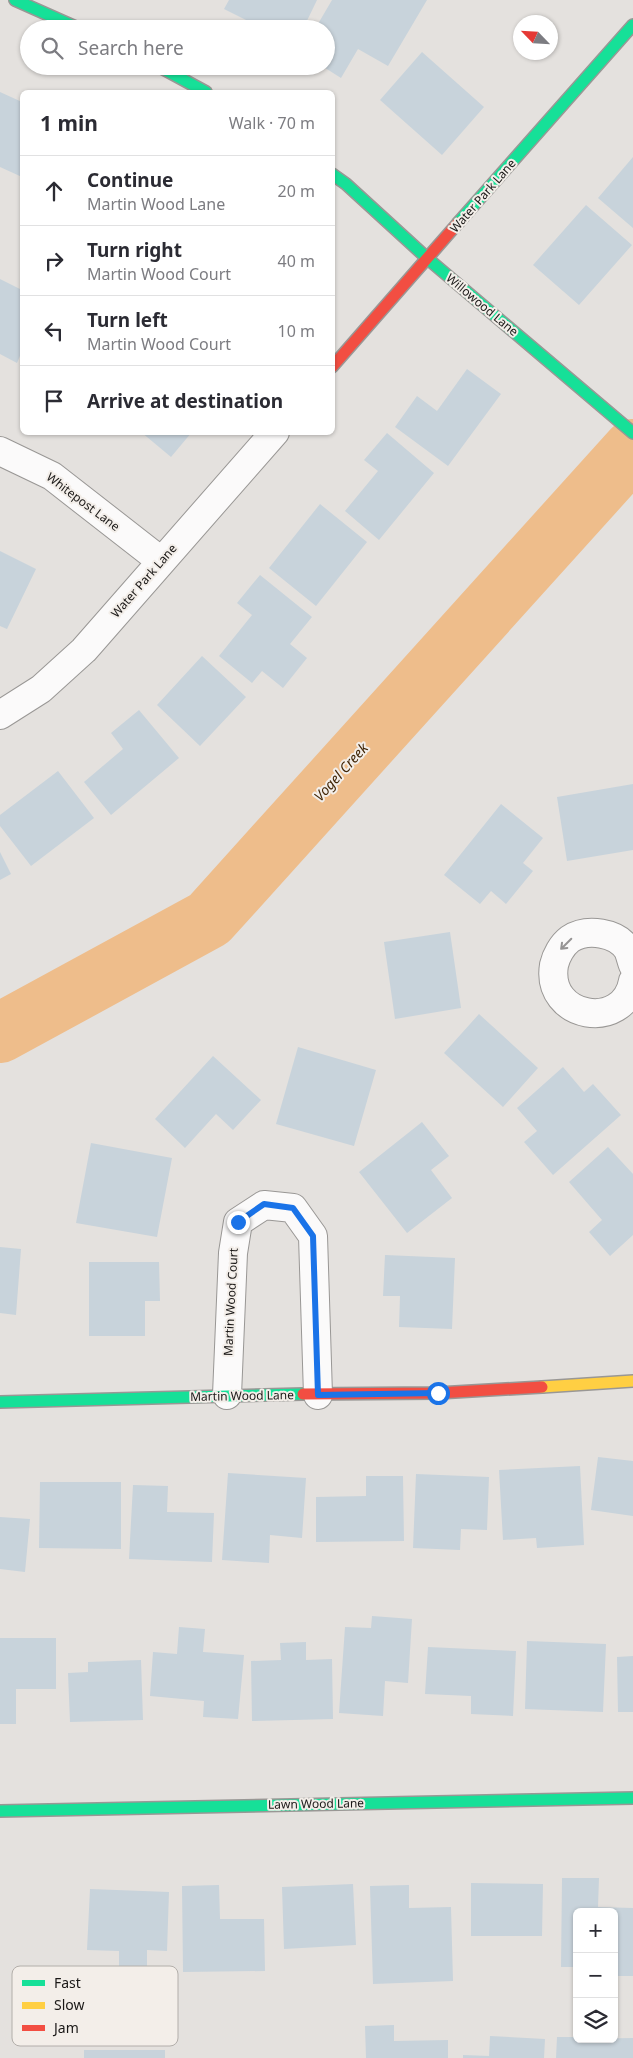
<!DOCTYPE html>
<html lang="en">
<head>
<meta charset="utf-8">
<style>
	:root { --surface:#fff; --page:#f7f7f7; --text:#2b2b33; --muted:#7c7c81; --line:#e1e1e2 }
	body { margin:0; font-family:"Noto Sans",sans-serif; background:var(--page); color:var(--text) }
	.controls { position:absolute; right:15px; bottom:15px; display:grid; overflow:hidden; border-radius:8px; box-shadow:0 1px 4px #0004 }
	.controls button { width:45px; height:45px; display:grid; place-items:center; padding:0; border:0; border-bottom:1px solid var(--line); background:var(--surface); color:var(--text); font:25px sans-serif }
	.compass { position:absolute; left:513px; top:15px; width:45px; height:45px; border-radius:50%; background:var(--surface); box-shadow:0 1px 4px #0004; rotate:295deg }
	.stop { position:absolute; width:15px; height:15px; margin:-11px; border:4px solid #1a73e8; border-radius:50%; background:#fff }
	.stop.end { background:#1a73e8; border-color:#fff; box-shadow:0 1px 5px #0008 }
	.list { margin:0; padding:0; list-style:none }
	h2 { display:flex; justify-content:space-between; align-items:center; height:65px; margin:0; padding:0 20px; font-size:21px }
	h2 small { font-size:16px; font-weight:400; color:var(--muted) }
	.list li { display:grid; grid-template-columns:32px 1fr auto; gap:15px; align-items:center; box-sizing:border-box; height:70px; padding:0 20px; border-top:1px solid var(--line) }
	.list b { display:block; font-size:19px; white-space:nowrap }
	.list p { margin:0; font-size:16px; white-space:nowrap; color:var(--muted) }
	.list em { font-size:16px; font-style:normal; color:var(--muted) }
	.icon { flex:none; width:28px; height:28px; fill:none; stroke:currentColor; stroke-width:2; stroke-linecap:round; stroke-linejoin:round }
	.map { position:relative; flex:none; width:633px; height:2058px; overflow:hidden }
	.search { position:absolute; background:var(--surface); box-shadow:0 1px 4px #0004; left:20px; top:20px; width:315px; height:55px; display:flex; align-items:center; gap:12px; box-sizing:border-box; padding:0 18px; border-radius:28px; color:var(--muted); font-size:19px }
	.panel { position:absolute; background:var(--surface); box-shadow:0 1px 4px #0004; left:20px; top:90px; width:315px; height:345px; border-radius:8px }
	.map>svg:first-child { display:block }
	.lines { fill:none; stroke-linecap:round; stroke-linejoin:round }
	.river { stroke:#eebd8b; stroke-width:60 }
	.building { fill:#c8d3db }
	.street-casing { stroke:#999795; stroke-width:30 }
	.fast-casing { stroke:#999795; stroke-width:14 }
	.slow-casing { stroke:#999795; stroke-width:14 }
	.jam-casing { stroke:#999795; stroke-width:14 }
	.street { stroke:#fbfafa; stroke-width:28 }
	.fast { stroke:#16e098; stroke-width:11 }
	.slow { stroke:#ffcf43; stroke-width:11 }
	.jam { stroke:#f24e42; stroke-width:11 }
	.oneway { stroke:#969494 }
	.route { stroke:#1a73e8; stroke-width:6 }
	.labels { text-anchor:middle; stroke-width:4; stroke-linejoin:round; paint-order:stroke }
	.street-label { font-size:12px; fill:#1a1817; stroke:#f3eee9 }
	.water-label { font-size:14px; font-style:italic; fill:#412607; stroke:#f3eee9 }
	.key { fill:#f3eee9; stroke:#b2aeaa; stroke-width:1 }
	.key-label { font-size:14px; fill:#1a1817 }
</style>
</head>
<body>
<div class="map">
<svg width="633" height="2058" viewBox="0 0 633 2058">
	<rect width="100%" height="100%" fill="#e4e1de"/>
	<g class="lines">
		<path class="river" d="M0 1033 209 919 633 449"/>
	</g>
	<path class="building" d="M229 0H317L303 29H264L224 9Z
		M332 0H427L388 66 358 49 341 78 322 66H326V29H315Z
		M422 52 484 107 442 155 380 100Z
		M0 92 22 102V177L0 167Z
		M633 157V228L598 198Z
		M586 205 632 245 579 305 533 265Z
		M0 279 22 290V351L17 363 0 354Z
		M467 369 501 394 448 466 395 427 417 396 437 411Z
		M141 432H192L171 457Z
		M387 433 434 473 379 540 345 511 378 471 364 460Z
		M320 504 367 542 316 606 269 568Z
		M0 551 36 569 7 629 0 626Z
		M260 575 312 617 290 644 307 658 283 688 262 671 252 683 219 656 252 615 237 603Z
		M202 656 246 697 200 746 157 705Z
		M139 710 179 758 111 815 84 782 123 749 111 733Z
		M58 771 94 818 31 866 0 826V815Z
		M633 784V850L567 861 557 797Z
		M501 804 543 838 523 863 533 871 506 904 491 891 480 904 444 875Z
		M0 852 11 874 0 880Z
		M450 932 461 1008 395 1019 384 942Z
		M479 1014 538 1068 503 1107 444 1053Z
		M298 1047 376 1070 354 1146 276 1124Z
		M213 1056 261 1100 233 1130 216 1114 185 1148 155 1119Z
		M563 1067 584 1092 593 1084 621 1115 553 1175 524 1142 537 1131 517 1108Z
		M422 1122 449 1156 431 1170 452 1198 407 1233 359 1172Z
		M91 1143 172 1158 157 1237 76 1223Z
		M608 1147 633 1174V1235L610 1256 589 1232 602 1220 569 1182Z
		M0 1247 21 1249 16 1315 0 1313Z
		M385 1255 455 1258 452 1329 399 1327 400 1296H383Z
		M89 1262H159L160 1301H145V1336H89Z
		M598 1457 633 1461V1516L591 1510Z
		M580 1466 584 1545 537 1548 536 1538 503 1540 499 1470Z
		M228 1473 306 1478 302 1538 270 1535 269 1563 222 1560Z
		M416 1474 489 1477 487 1530 461 1529 460 1550 413 1548Z
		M366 1476H403L404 1541 316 1542V1497L366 1496Z
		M40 1482H121V1549L39 1548Z
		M133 1485 168 1486 167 1512 214 1513 212 1562 129 1559Z
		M0 1517 30 1519 25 1572 0 1569Z
		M372 1616 412 1619 408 1683 385 1681 383 1716 339 1713 345 1627 371 1628Z
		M179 1627 205 1629 203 1652 244 1655 238 1719 203 1717 204 1701 150 1696 153 1652 177 1654Z
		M0 1638H56V1689H16V1724H0Z
		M527 1641 606 1644 603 1712 525 1709Z
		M306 1642V1660L332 1659 333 1719 252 1721 251 1661 281 1660 280 1643Z
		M428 1647 516 1651 513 1716 471 1714V1696L425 1694Z
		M633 1656V1712H618L617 1657Z
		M141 1660 143 1720 70 1722 68 1673 88 1672V1662Z
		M562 1878H599L598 1907 633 1908V1976H614V1912H577V1967H561Z
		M471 1883 543 1884 542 1936H471Z
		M353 1884 356 1945 284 1949 282 1887Z
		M219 1885 220 1919H264L265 1971 183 1972 182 1886Z
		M409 1885V1908L451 1907 453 1981 373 1984 370 1886Z
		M90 1889 169 1892 167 1951 147 1950V1967L119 1966V1951L87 1950Z
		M394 2025V2041L448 2040V2058H366L365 2026Z
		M490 2036 545 2039 544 2058H463V2055L489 2056Z
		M557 2037H577V2039L633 2038V2058H556Z
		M84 2050H165V2058H84Z"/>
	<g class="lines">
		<defs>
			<path id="street" d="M0 451 52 476 161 561
				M0 715 41 689 84 650 275 432
				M633 965C631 960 630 954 628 950 617 932 587 928 570 939 562 945 556 956 554 965 545 1019 624 1032 633 981
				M227 1395 233 1253 238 1222 264 1205 293 1208 313 1236 318 1395"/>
			<path id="fast" d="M15 0 80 29
				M158 66 206 92
				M332 174 346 184 428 259 633 433
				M458 223 633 25
				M0 1402 303 1394
				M0 1811 633 1798"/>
			<path id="slow" d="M542 1387 633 1381"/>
			<path id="jam" d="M332 367 458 223
				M303 1394 438 1393 542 1387"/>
		</defs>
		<use href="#street" class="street-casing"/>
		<use href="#fast" class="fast-casing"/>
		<use href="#slow" class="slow-casing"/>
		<use href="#jam" class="jam-casing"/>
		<use href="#street" class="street"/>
		<use href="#fast" class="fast"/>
		<use href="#slow" class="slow"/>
		<use href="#jam" class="jam"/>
	</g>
	<defs><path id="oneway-shaft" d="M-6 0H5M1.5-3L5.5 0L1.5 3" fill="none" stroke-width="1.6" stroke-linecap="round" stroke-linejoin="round" transform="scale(1.25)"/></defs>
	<use class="oneway" href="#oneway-shaft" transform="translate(566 944) rotate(135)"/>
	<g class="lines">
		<path class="route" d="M238 1222 264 1204 293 1208 313 1236 318 1395 438 1393"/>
	</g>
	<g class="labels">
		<g class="street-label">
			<text transform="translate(483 196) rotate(-49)" y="4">Water Park Lane</text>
			<text transform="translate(482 305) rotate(40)" y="4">Willowood Lane</text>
			<text transform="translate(83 502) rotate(37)" y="4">Whitepost Lane</text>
			<text transform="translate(144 581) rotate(-49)" y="4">Water Park Lane</text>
			<text transform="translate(231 1302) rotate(-87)" y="4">Martin Wood Court</text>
			<text transform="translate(242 1396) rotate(-1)" y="4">Martin Wood Lane</text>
			<text transform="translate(316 1804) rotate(-1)" y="4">Lawn Wood Lane</text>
		</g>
		<g class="water-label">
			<text transform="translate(341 772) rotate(-48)" y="5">Vogel Creek</text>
		</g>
	</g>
	<rect x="12" y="1966" width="166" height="80" rx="8" class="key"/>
	<rect x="22" y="1980" width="23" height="6" fill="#16e098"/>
	<rect x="22" y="2002" width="23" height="7" fill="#ffcf43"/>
	<rect x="22" y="2025" width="23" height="6" fill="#f24e42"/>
	<g class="key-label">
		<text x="54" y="1988">Fast</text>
		<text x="54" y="2010">Slow</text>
		<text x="54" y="2033">Jam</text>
	</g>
</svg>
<div class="controls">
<button>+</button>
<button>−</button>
<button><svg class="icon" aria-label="layers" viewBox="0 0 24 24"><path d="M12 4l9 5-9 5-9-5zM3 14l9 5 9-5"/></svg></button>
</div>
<svg class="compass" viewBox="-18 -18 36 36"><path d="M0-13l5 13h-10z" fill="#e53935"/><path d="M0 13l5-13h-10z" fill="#7c7c81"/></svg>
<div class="stop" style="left:438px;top:1393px"></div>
<div class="stop end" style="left:238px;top:1222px"></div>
<div class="search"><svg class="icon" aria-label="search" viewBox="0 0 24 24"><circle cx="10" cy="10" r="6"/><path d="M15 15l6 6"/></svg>Search here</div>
<section class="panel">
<h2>1 min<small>Walk · 70 m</small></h2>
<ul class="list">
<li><svg class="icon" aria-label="ahead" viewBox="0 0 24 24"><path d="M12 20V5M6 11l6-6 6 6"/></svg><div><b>Continue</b><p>Martin Wood Lane</p></div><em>20 m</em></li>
<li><svg class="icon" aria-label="right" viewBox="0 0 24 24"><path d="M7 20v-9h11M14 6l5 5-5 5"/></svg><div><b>Turn right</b><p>Martin Wood Court</p></div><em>40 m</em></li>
<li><svg class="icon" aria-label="left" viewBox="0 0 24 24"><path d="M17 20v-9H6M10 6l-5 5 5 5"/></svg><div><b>Turn left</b><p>Martin Wood Court</p></div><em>10 m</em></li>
<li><svg class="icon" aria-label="arrive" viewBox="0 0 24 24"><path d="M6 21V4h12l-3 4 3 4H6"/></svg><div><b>Arrive at destination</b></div></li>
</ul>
</section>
</div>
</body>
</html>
